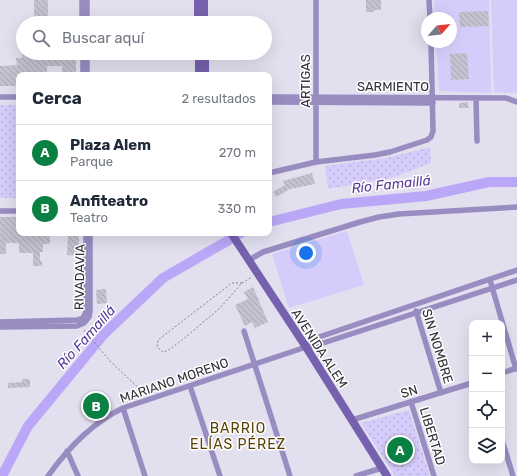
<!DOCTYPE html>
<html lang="es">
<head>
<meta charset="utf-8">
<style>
	:root { --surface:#fff; --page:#f2f2f3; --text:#1f2937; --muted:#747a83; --line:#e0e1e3; --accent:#0b8043 }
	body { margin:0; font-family:Rubik,sans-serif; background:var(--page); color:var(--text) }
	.controls { position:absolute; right:12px; bottom:12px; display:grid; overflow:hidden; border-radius:8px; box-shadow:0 4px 16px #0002 }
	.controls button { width:36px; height:36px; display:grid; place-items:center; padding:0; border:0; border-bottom:1px solid var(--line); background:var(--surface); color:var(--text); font:20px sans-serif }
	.compass { position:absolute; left:421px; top:12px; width:36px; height:36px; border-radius:50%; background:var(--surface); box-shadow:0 4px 16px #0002; rotate:63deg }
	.you { position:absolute; left:306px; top:253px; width:14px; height:14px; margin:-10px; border:3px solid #fff; border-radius:50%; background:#1a73e8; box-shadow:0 0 0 6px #1a73e833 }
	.badge { display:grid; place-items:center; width:26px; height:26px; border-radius:50%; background:var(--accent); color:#fff; font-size:13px; font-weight:700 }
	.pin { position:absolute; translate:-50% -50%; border:2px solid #fff; box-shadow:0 1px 4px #0006 }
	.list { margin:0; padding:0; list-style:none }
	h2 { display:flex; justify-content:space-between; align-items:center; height:52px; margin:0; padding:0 16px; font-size:17px }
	h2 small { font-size:13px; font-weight:400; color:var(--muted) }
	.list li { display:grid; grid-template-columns:26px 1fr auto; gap:12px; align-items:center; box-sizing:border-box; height:56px; padding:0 16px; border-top:1px solid var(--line) }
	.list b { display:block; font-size:15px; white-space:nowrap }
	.list p { margin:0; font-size:13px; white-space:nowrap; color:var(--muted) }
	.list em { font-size:13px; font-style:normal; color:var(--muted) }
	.icon { flex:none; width:22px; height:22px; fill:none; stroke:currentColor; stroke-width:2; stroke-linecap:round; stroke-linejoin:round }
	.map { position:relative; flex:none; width:517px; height:476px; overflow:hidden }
	.search { position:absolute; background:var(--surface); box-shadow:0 4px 16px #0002; left:16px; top:16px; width:256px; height:44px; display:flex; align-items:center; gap:10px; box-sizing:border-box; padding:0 14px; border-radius:22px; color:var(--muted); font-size:15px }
	.panel { position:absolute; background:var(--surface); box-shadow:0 4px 16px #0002; left:16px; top:72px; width:256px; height:164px; border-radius:8px }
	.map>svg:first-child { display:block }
	.grass { fill:#d6ccfb }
	.park { fill:url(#park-dots) }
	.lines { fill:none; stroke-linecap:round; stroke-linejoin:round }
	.river { stroke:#baa7f7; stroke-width:10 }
	.building { fill:url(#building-back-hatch) }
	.path { stroke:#85838e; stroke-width:1; stroke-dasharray:2 2; stroke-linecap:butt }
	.street { stroke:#988cc1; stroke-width:5.5 }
	.secondary { stroke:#7661ae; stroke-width:8 }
	.labels { text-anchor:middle; stroke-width:3; stroke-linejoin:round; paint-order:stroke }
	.street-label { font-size:13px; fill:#323137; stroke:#fff }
	.water-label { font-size:14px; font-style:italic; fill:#593b97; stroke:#fff }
	.neighbourhood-label { font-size:14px; letter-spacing:1px; fill:#594100; stroke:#fff }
</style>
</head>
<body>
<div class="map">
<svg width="517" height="476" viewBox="0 0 517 476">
	<defs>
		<pattern id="park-dots" width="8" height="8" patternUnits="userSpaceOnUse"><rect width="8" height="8" fill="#d6ccfb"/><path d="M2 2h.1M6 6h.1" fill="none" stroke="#b8b0d8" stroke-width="1.8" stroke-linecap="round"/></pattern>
		<pattern id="building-back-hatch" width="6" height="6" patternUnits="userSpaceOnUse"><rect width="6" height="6" fill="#c4c1d0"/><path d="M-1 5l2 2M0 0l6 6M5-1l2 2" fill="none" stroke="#a9a6b3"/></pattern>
	</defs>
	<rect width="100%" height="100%" fill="#e2dfef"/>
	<path class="grass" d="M434 0H489L491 93 439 91 436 42H451V18H435Z
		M491 0H517V93L494 92Z
		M347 231 364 285 289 308 272 254Z"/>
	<path class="park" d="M0 105H19V198H0Z
		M430 147 431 163 391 178 328 189 325 166 386 158Z
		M409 410 430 476H395L361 423Z"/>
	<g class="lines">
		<path class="river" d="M269 222 341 204 426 196 489 182H517
			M2 476 28 426 104 334 163 278 241 233"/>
	</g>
	<path class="building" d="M34 0H48V20H34Z
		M366 0H381V10H374V12H366Z
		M488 11 489 26 460 27 459 12Z
		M22 53H36V56H76V75H65V72H62V66H47V75H19V86H0V66L17 65 16 58H22Z
		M467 53 469 79 451 80 450 54Z
		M468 102 469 108H459V103Z
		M312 173 315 184 290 189 276 197 273 192 285 185 283 181Z
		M0 217H18L19 233H50V244H43V252H40V261H42V266H33V253H19V243H6V254H0Z
		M68 233H79V256L67 255Z
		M253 287 268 322 255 328 252 322 245 326 235 305 248 299 244 292Z
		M106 289 107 303 97 304 96 290Z
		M22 379H30V387L8 388V383L22 382Z"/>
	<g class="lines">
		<path class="path" d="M242 283H232L158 340 157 347 163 352 167 351 181 341 220 308 242 283 252 277
			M84 330 110 361 145 394"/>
		<path class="street" d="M82 0V23
			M87 0V23
			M316 0V162
			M429 0 430 18
			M83 53V75
			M87 53V75
			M0 97H19
			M269 97 506 98 517 102
			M476 98 477 141
			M269 102 433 103
			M269 173 316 162 375 155 390 152 427 140 431 137 433 131 431 42
			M0 211H19
			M249 260 263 252 360 222 379 217 399 214 517 207
			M490 280 516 369
			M416 311 441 393
			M0 322 77 320 83 318 86 312V233
			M0 327 77 326 84 323 89 317 90 312V233
			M244 331 290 476
			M306 347 316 338 517 270
			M502 373 517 368
			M190 386 220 476
			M411 402 434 476
			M123 408 145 476
			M352 420 472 383
			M502 440 513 476
			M67 451 78 476
			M48 476C68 448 92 423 123 408L306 347 317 345 517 280
			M356 476 382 468"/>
		<path class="secondary" d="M198 0V23
			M204 0V23
			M199 53V75
			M205 53V75
			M231 233 306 347 387 476"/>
	</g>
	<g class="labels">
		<g class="street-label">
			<text transform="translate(305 81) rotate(-90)" y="5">ARTIGAS</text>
			<text x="393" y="91">SARMIENTO</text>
			<text transform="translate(79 277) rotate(-89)" y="5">RIVADAVIA</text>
			<text transform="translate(438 346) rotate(73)" y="5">SIN NOMBRE</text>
			<text transform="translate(320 348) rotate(57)" y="5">AVENIDA ALEM</text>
			<text transform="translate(174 380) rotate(-19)" y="5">MARIANO MORENO</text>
			<text transform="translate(409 391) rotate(-17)" y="5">SN</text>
			<text transform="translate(433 436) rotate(73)" y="5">LIBERTAD</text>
		</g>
		<g class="water-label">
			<text transform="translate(391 184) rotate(-6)" y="5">Río Famaillá</text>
			<text transform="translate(86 337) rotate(-48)" y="5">Río Famaillá</text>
		</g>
		<g class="neighbourhood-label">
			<text x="238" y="433">BARRIO<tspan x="238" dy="16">ELÍAS PÉREZ</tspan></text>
		</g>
	</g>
</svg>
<div class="controls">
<button>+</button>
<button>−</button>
<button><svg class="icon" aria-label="locate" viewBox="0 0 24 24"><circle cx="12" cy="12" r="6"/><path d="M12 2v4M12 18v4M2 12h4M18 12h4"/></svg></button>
<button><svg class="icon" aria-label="layers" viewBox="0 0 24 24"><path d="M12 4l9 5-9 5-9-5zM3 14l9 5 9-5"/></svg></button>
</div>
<svg class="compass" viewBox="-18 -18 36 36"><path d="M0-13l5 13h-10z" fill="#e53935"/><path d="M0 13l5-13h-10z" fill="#747a83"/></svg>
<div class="you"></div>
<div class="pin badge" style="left:400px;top:450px">A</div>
<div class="pin badge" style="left:96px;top:406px">B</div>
<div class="search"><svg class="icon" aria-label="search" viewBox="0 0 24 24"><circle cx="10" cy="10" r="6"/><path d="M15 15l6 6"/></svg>Buscar aquí</div>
<section class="panel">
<h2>Cerca<small>2 resultados</small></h2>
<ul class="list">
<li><span class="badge">A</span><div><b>Plaza Alem</b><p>Parque</p></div><em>270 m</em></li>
<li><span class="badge">B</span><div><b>Anfiteatro</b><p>Teatro</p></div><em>330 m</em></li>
</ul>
</section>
</div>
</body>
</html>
